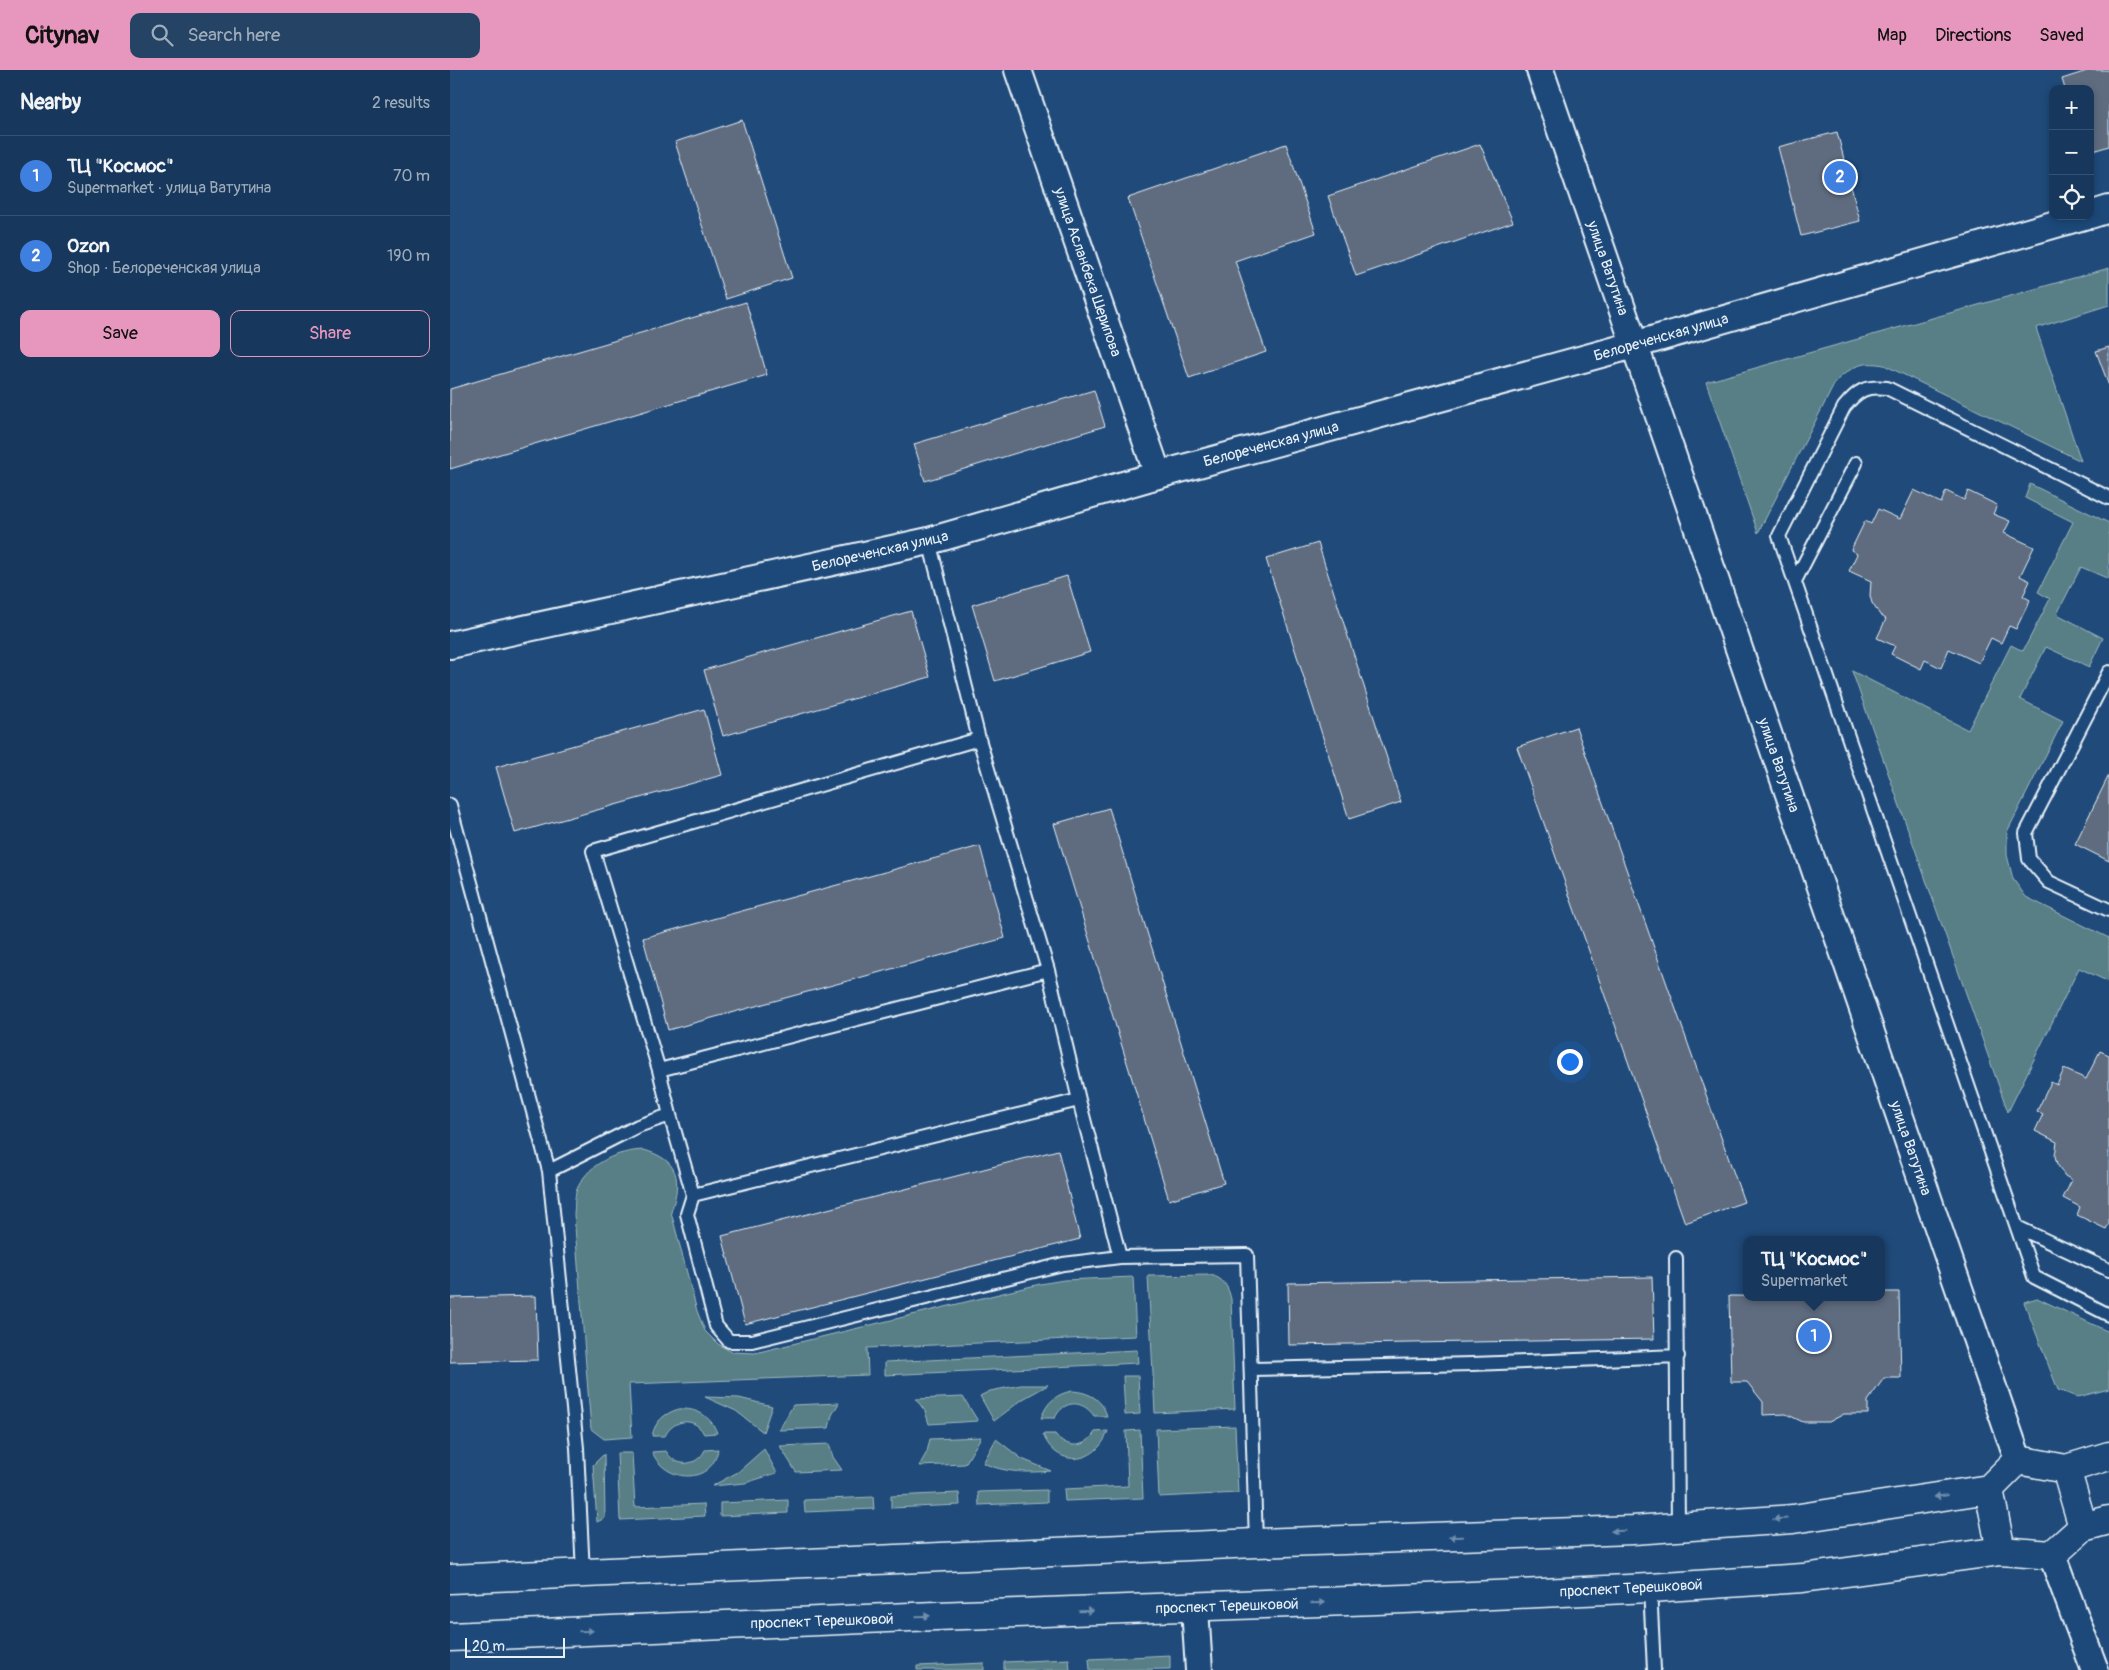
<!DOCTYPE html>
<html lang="en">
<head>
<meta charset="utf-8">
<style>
	:root { --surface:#17385c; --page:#244365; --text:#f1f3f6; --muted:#9eacbb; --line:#365272; --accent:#e797bd }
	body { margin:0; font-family:Pangolin,sans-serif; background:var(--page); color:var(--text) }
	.controls { position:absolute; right:15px; top:15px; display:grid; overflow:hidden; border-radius:10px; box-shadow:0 2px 8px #0003 }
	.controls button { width:45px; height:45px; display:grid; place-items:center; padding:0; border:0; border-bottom:1px solid var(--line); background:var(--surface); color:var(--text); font:25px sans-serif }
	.scale { position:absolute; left:15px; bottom:12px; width:100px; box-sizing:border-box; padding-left:5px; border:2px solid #e8f1f8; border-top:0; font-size:14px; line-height:18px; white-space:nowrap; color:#e8f1f8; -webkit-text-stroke:4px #1f4a7a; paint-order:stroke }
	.you { position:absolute; left:1119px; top:991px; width:18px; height:18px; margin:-12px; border:4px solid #fff; border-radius:50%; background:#1a73e8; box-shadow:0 0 0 8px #1a73e833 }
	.badge { display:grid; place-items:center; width:32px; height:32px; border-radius:50%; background:var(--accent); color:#fff; font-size:16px; font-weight:700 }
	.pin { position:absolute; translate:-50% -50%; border:2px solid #fff; box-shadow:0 1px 5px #0006 }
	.popup { position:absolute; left:1293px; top:1166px; width:142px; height:65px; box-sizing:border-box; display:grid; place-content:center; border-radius:10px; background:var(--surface); filter:drop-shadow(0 1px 4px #0005); font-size:16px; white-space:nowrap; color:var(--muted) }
	.popup b { font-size:19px; color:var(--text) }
	.popup::after { content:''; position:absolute; left:50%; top:100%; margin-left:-10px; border:10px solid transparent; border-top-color:var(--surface) }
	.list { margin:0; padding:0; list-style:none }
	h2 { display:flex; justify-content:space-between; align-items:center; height:65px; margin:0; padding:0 20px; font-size:21px }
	h2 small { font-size:16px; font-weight:400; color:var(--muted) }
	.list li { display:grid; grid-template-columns:32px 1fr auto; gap:15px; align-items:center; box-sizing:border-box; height:80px; padding:0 20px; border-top:1px solid var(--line) }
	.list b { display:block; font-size:19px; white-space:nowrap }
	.list p { margin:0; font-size:16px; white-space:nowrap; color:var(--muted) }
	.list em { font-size:16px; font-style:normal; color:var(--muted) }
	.actions { display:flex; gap:10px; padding:15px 20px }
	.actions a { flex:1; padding:11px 0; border:1px solid var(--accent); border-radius:10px; text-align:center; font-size:18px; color:var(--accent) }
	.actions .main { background:var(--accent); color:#111 }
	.icon { flex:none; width:28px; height:28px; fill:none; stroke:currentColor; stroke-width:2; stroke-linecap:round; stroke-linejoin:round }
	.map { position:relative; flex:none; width:1659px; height:1600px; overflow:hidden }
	header { display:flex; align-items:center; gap:30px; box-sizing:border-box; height:70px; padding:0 25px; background:var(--accent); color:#111 }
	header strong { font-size:24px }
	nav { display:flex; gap:28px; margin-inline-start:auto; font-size:18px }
	.search { width:350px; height:45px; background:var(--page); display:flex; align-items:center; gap:12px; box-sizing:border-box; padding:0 18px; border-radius:10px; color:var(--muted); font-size:19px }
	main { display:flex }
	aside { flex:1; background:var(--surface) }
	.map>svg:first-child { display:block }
	.green { fill:#587f86; stroke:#a0b8bf }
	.building { fill:#5f6c7f; stroke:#e8f1f8 }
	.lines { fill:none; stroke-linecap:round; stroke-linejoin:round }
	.lane-casing { stroke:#e8f1f8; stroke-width:16 }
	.street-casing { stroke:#e8f1f8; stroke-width:30 }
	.secondary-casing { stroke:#e8f1f8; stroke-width:31 }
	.lane { stroke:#1f4a7a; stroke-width:12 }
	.street { stroke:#1f4a7a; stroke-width:26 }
	.secondary { stroke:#1f4a7a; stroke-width:28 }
	.oneway { fill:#6f8dac }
	.labels { text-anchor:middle; stroke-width:4; stroke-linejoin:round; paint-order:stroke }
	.street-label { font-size:15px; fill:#e8f1f8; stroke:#1f4a7a }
</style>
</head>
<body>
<header>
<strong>Citynav</strong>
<div class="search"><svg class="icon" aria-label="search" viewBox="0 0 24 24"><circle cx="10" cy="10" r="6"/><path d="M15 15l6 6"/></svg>Search here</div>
<nav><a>Map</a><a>Directions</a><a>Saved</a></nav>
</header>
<main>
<aside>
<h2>Nearby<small>2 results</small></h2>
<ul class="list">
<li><span class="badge" style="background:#3f7fe0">1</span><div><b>ТЦ &quot;Космос&quot;</b><p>Supermarket · улица Ватутина</p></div><em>70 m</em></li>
<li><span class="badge" style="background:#3f7fe0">2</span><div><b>Ozon</b><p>Shop · Белореченская улица</p></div><em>190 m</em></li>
</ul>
<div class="actions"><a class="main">Save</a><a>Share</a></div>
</aside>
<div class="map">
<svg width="1659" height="1600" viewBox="0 0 1659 1600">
	<rect width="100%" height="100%" fill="#1f4a7a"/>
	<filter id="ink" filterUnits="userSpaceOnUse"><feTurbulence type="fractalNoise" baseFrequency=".02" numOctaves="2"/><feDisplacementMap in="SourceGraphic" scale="10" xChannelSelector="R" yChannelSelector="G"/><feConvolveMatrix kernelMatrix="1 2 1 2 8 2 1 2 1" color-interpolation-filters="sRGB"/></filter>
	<g filter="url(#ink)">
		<path class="green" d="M1659 198V235L1586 258 1631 391 1434 295C1411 291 1403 296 1386 311L1308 463 1256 312Z
			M1580 414 1659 453V509L1631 497 1607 544 1653 568 1639 597 1596 577 1570 629 1613 651 1557 762V785L1563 809 1576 827 1659 868V912L1629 898 1558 1042 1402 601 1518 660 1561 575 1573 581 1600 529 1588 522 1623 452 1575 428Z
			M194 1080C229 1090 232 1109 221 1142L247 1241 255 1261 268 1274 282 1282 305 1283 590 1214 614 1210 683 1207 686 1266 417 1278 418 1305 179 1314 182 1367 154 1369 141 1359 124 1144C125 1136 124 1124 128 1117 140 1092 168 1081 194 1080Z
			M761 1205C774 1209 778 1216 781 1229L785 1339 705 1343 698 1206Z
			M1587 1228 1659 1262V1319L1628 1327 1608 1320 1574 1232Z
			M687 1280 688 1293 435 1305V1292Z
			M673 1306H688L690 1344 675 1345Z
			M571 1315H598L573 1329 544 1351 530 1326 540 1321Z
			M622 1321C639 1322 652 1329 657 1346H644C633 1330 614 1329 605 1348H591C597 1332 606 1324 622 1321Z
			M255 1327 289 1328 322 1336 313 1362 286 1341Z
			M513 1327 528 1351 479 1354 475 1341 466 1329Z
			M389 1333 382 1345 379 1358 329 1360 343 1335Z
			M229 1339C247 1338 261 1346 267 1363L254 1364C245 1346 223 1349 215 1366H202C205 1351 215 1343 229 1339Z
			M785 1356 788 1423 709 1427 706 1359Z
			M690 1360 693 1428 615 1431 614 1419 678 1416 676 1361Z
			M658 1361C647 1395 606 1399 593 1364H605C617 1379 635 1379 645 1362Z
			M531 1367 515 1394 469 1396 477 1382 480 1369Z
			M546 1369 572 1389 601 1401C578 1403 555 1403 533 1393Z
			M379 1374 383 1387 392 1400 346 1402 330 1376Z
			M268 1379C263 1415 216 1414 202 1382L216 1381C225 1398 247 1397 255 1380Z
			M314 1379 327 1403 295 1413 262 1416 288 1402Z
			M167 1383H182L185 1437 254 1434 255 1446 170 1450Z
			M154 1384 155 1448 147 1452 143 1395Z
			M597 1420V1432L529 1435 528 1422Z
			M509 1423 510 1435 441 1438V1426Z
			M423 1427 424 1439 355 1442 354 1430Z
			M338 1430V1443L270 1446V1433Z
			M720 1585V1599L640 1600 639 1589Z
			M619 1589 620 1600H554V1592Z
			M534 1593V1600H467V1596Z"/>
		<path class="building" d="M1640 0H1659V76L1640 82V19H1615L1612 9Z
			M292 50 342 208 276 229 225 72Z
			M1387 62 1410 151 1351 166 1328 77Z
			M836 74 866 163 785 191 816 282 739 308 678 128Z
			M1030 74 1063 152 906 206 878 126Z
			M296 232 317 305 0 399V319Z
			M1659 277V316L1646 281Z
			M644 320 655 356 475 411 464 374Z
			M1464 420 1491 433 1496 421 1514 430 1518 421 1547 435 1543 444 1560 451 1554 463 1584 477 1570 506 1580 511 1573 526 1580 530 1566 559 1559 556 1551 573 1541 568 1529 593 1499 579 1491 598 1475 590 1471 599 1441 584 1445 576 1427 568 1436 549 1430 545 1422 533 1420 526 1421 511 1399 501 1407 484 1401 480 1415 451 1421 454 1428 439 1450 449Z
			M868 473 951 732 899 749 816 489Z
			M617 506 640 582 545 611 522 535Z
			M461 541 480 607 273 666 254 600Z
			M254 639 272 705 65 763 46 697Z
			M1126 657 1294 1132 1235 1153 1067 677Z
			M1659 705V791L1625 774Z
			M659 738 774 1113 719 1130 604 754Z
			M530 776 555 868 218 960 193 868Z
			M1650 981 1659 985V1153L1656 1159 1627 1145 1630 1137 1613 1128 1622 1110 1615 1106 1607 1094 1605 1086 1607 1072 1585 1061 1593 1044 1587 1041 1601 1012 1607 1015 1614 999 1636 1009Z
			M608 1080 630 1169 295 1254 272 1166Z
			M1202 1207 1204 1269 839 1275 838 1213Z
			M1432 1222H1449L1451 1308H1434L1418 1331V1344H1394L1379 1352H1353L1336 1344 1313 1345V1332L1297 1312H1281L1279 1226 1432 1227Z
			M86 1226 88 1290 0 1292V1228Z"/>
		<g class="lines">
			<defs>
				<path id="lane" d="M1659 428 1437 318C1415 316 1408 320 1394 337L1329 466 1584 1207 1659 1245
					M479 471 529 669 598 900 629 1030 670 1187
					M1345 511 1406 393
					M1659 602 1576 763 1579 789 1599 812 1659 840
					M0 735 99 1101 127 1378 133 1503
					M209 1000 143 781 529 669
					M220 1045 209 1000 598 900
					M99 1101 188 1056 220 1045 243 1125 237 1144 266 1256 279 1271H302L613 1194 670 1187 797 1185 806 1473
					M243 1125 629 1030
					M1567 1157 1659 1200
					M1226 1188 1228 1457
					M802 1299 1022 1294 1228 1286
					M1200 1518 1204 1600"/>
				<path id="street" d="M568 0 708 405
					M1090 0 1568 1390
					M1640 145 1659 139
					M0 575 479 471 708 405 1184 275 1634 146
					M1602 1485 1645 1600
					M745 1538 749 1600"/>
				<path id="secondary" d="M1568 1390 1616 1399 1633 1457 1602 1485 1551 1481 1539 1419Z
					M1616 1399 1659 1386
					M1633 1457 1659 1450
					M0 1509 806 1473 1183 1460 1343 1449 1539 1419
					M0 1567 460 1547 954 1529 1200 1518 1353 1508 1551 1481"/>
			</defs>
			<use href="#lane" class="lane-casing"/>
			<use href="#street" class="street-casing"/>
			<use href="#secondary" class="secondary-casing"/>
			<use href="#lane" class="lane"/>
			<use href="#street" class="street"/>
			<use href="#secondary" class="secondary"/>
		</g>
		<defs><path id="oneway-solid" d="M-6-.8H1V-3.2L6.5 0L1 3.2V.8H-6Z" transform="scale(1.25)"/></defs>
		<g class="oneway">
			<use href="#oneway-solid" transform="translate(1491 1426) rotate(172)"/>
			<use href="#oneway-solid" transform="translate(1330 1449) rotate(176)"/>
			<use href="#oneway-solid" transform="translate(1168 1461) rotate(178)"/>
			<use href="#oneway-solid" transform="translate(1006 1467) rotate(178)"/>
			<use href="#oneway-solid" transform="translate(868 1533) rotate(-2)"/>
			<use href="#oneway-solid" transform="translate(636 1541) rotate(-2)"/>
			<use href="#oneway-solid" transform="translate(473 1546) rotate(-2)"/>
			<use href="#oneway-solid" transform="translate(136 1561) rotate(-2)"/>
		</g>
	</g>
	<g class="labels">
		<g class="street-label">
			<text transform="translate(1158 198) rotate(71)" y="5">улица Ватутина</text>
			<text transform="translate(638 202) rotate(71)" y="5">улица Асланбека Шерипова</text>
			<text transform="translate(1211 267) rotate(-16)" y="5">Белореченская улица</text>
			<text transform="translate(821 374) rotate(-15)" y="5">Белореченская улица</text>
			<text transform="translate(430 481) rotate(-13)" y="5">Белореченская улица</text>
			<text transform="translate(1329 695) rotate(71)" y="5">улица Ватутина</text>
			<text transform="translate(1461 1078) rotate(71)" y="5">улица Ватутина</text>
			<text transform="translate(1181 1518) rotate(-3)" y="5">проспект Терешковой</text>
			<text transform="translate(777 1536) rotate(-2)" y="5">проспект Терешковой</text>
			<text transform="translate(372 1551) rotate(-2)" y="5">проспект Терешковой</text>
		</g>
	</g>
</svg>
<div class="controls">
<button>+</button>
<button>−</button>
<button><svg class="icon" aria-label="locate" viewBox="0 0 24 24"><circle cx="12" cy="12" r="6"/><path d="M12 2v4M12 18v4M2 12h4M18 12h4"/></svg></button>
</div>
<div class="scale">20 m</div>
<div class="you"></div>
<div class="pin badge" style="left:1364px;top:1266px;background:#3f7fe0">1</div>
<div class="popup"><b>ТЦ &quot;Космос&quot;</b>Supermarket</div>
<div class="pin badge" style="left:1390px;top:107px;background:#3f7fe0">2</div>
</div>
</main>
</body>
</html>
